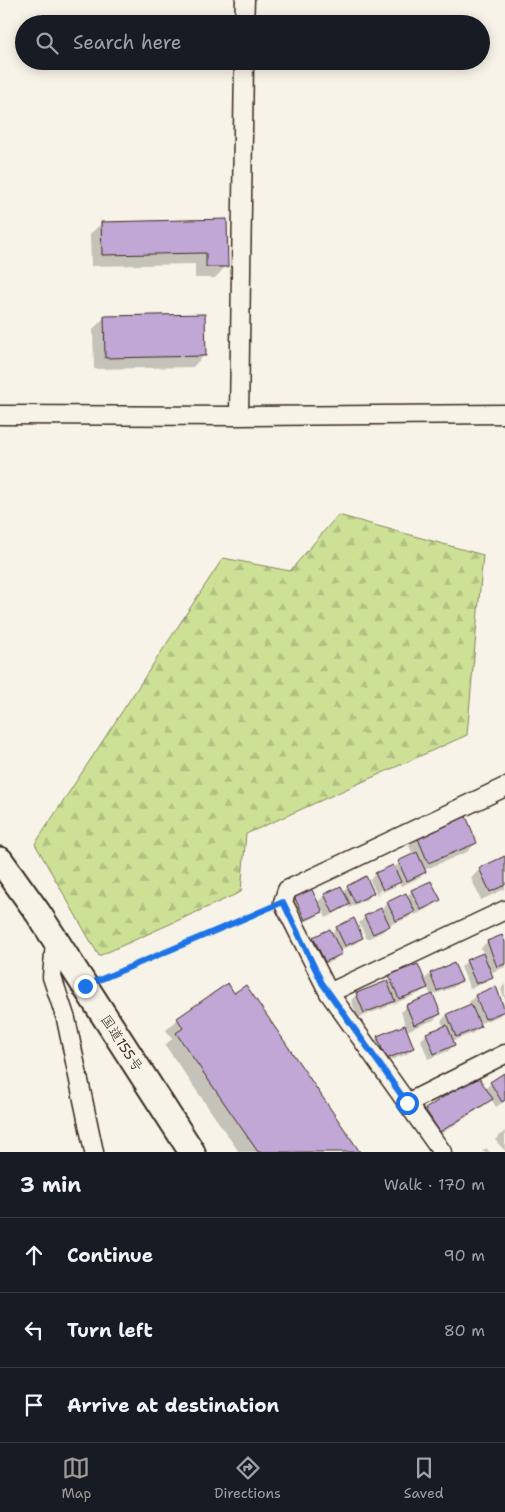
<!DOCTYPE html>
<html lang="en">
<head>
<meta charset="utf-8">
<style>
	:root { --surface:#171b24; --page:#242831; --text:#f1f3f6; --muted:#9ea1a6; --line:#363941; --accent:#9f9995 }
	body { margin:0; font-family:"Shantell Sans","Klee One",sans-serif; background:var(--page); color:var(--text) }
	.stop { position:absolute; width:15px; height:15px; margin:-11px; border:4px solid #1a73e8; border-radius:50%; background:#fff }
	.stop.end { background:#1a73e8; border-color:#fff; box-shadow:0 1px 5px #0008 }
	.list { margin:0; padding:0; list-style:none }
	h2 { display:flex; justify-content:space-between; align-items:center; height:65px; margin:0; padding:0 20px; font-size:21px }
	h2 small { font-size:16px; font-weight:400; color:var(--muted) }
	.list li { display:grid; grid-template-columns:32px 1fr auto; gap:15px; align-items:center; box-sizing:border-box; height:75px; padding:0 20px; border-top:1px solid var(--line) }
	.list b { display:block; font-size:19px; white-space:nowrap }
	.list em { font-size:16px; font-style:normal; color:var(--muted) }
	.icon { flex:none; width:28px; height:28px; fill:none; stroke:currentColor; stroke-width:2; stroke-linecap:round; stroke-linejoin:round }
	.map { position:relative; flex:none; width:505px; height:1152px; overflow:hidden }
	.search { position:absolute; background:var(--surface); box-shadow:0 2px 12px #0003; left:15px; right:15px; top:15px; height:55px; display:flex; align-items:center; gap:12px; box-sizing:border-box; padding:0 18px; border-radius:28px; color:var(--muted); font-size:19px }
	.sheet { height:290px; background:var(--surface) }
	nav { display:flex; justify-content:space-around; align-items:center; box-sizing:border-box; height:70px; border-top:1px solid var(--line); background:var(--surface); font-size:14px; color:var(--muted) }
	nav a { display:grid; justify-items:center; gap:2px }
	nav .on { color:var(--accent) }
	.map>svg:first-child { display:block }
	.forest { fill:url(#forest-firs); stroke:#84865a }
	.shadow { fill:#0003; fill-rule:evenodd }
	.building { fill:#c0a7d5; stroke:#3b2a1e }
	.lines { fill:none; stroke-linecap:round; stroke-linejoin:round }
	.minor-casing { stroke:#3b2a1e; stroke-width:21 }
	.highway-casing { stroke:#3b2a1e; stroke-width:29 }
	.path { stroke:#3b2a1e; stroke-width:3; stroke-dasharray:1 4; stroke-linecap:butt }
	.minor { stroke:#f7f3e8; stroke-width:18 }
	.highway { stroke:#f7f3e8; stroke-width:25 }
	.route { stroke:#1a73e8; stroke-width:6 }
	.labels { text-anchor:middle; stroke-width:4.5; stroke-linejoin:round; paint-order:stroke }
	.street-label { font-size:14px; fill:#3b2a1e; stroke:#f7f3e8 }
</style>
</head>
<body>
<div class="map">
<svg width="505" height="1152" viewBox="0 0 505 1152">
	<defs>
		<pattern id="forest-firs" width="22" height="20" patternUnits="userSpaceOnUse" patternTransform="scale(1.25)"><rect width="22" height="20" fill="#cde196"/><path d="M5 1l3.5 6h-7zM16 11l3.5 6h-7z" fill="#b1c181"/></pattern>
	</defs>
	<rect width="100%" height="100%" fill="#f7f3e8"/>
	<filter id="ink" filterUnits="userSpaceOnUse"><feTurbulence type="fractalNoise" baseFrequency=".02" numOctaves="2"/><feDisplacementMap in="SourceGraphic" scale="10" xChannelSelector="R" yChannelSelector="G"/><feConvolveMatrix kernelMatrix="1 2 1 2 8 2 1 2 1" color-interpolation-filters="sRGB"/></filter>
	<g filter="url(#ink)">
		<path class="forest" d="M338 515 483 555 467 735 246 834 241 892 99 956 35 844 223 558 290 571Z"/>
		<path class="shadow" d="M226 220V266L215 278H195V264L91 266 90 234 102 223Z
			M105 317 204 355 193 367 94 369 93 329Z
			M418 838 476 843 467 852 424 870 425 872 419 878 401 886 399 882 394 887 377 895 370 880 375 874 393 868 413 854 409 846ZM394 884V886L378 894 377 892Z
			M505 857V889L481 900 471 878 480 869Z
			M347 887 373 893 367 899 349 908 348 906 326 918 323 910 315 917 299 925 289 903 295 897 317 903 325 895 343 891Z
			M412 891 439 900 433 906 415 915 413 912 408 918 389 925 382 932 367 939 359 923 365 917 381 910 388 903 406 895 407 896Z
			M337 928 362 937 356 943 339 951 340 954 334 960 319 967 308 943 314 938 331 934Z
			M502 937 505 943V967L490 973 491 976 485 982 470 989 461 967 467 961 484 954 481 948 487 942Z
			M430 974 460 981 454 987 432 995 440 1014 434 1020 406 1031 413 1048 407 1054 380 1064 372 1043 378 1037 406 1026 401 1012 407 1006 431 996 427 986 420 993 393 1004 392 1002 387 1007 358 1018 351 1000 357 994 385 983 390 976 423 981Z
			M505 984V1000L501 989Z
			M475 996 504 1010 499 1016 478 1024 479 1027 473 1033 452 1041 454 1045 448 1051 428 1059 421 1040 427 1034 444 1027 441 1021 447 1015 471 1006 469 1002Z
			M178 1019 359 1152H239L165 1045 172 1039 166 1030Z
			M504 1075 505 1101 496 1107 491 1099 482 1107 431 1140 417 1118 426 1110 484 1089Z
			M505 1131V1151L495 1140Z
			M486 1148 490 1152H482Z"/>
		<path class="building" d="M227 219 228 267H206V253L102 255 101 222Z
			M205 314 206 356 105 358 104 316Z
			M466 816 477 843 428 863 417 836Z
			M417 852 426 872 407 881 398 861Z
			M505 856V885L490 892 479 868Z
			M393 865 401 882 383 890 375 873Z
			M366 876 374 893 355 903 347 886Z
			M431 881 441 900 421 910 411 890Z
			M341 886 350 904 333 913 324 894Z
			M311 888 323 912 305 920 294 896Z
			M406 893 415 912 396 921 387 902Z
			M381 908 390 926 373 934 364 916Z
			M354 918 363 938 345 946 336 927Z
			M330 929 342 954 325 962 313 937Z
			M502 935 505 942V964L497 967 487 941Z
			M483 953 493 977 476 984 466 960Z
			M454 963 462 981 437 991 430 973Z
			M418 964 428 988 399 999 389 975Z
			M387 981 395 1001 364 1013 356 993Z
			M228 983 234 993 246 985 360 1152H258L176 1033 183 1028 177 1018Z
			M496 986 505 1011 485 1019 475 995Z
			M433 994 441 1014 414 1025 406 1005Z
			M471 1004 481 1027 456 1037 447 1014Z
			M405 1025 414 1048 386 1059 377 1036Z
			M447 1025 455 1045 434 1054 426 1033Z
			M504 1073 505 1100 502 1102 490 1082Z
			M477 1075 493 1099 440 1132 425 1109Z"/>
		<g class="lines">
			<defs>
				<path id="minor" d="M244 24 245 0
					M0 415 239 416 505 414
					M239 416 244 61
					M55 942 52 977 66 1019 94 1152
					M329 993 505 910
					M407 1103 505 1054
					M442 1152 329 993 283 902 287 890 505 787"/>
				<path id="highway" d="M0 860 38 913 192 1152"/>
			</defs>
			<use href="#minor" class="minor-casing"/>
			<use href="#highway" class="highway-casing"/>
			<path class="path" d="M104 978 269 908"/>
			<use href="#minor" class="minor"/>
			<use href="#highway" class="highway"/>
		</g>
	</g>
	<g class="lines" filter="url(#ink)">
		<path class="route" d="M85 986 283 902 322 983 407 1103"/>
	</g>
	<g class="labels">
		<g class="street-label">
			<text transform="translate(122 1043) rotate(57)" y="5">国道155号</text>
		</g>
	</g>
</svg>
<div class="stop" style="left:407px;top:1103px"></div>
<div class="stop end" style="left:85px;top:986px"></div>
<div class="search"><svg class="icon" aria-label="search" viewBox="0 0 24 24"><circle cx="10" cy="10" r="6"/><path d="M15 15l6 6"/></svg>Search here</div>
</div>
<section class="sheet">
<h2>3 min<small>Walk · 170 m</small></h2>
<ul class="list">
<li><svg class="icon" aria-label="ahead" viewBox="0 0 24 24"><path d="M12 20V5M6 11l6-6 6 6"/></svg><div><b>Continue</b></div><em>90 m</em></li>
<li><svg class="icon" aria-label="left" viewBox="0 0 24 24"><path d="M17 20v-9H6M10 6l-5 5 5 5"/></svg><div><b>Turn left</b></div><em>80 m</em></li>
<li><svg class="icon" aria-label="arrive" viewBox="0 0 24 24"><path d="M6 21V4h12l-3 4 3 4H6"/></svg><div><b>Arrive at destination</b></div></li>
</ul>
</section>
<nav>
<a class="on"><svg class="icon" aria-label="map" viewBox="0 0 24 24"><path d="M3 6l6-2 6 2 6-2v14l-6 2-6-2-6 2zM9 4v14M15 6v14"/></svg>Map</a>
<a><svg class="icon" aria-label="directions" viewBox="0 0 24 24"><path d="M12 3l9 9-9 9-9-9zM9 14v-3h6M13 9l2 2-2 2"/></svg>Directions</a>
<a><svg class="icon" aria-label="saved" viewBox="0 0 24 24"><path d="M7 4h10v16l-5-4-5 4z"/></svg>Saved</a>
</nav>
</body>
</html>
